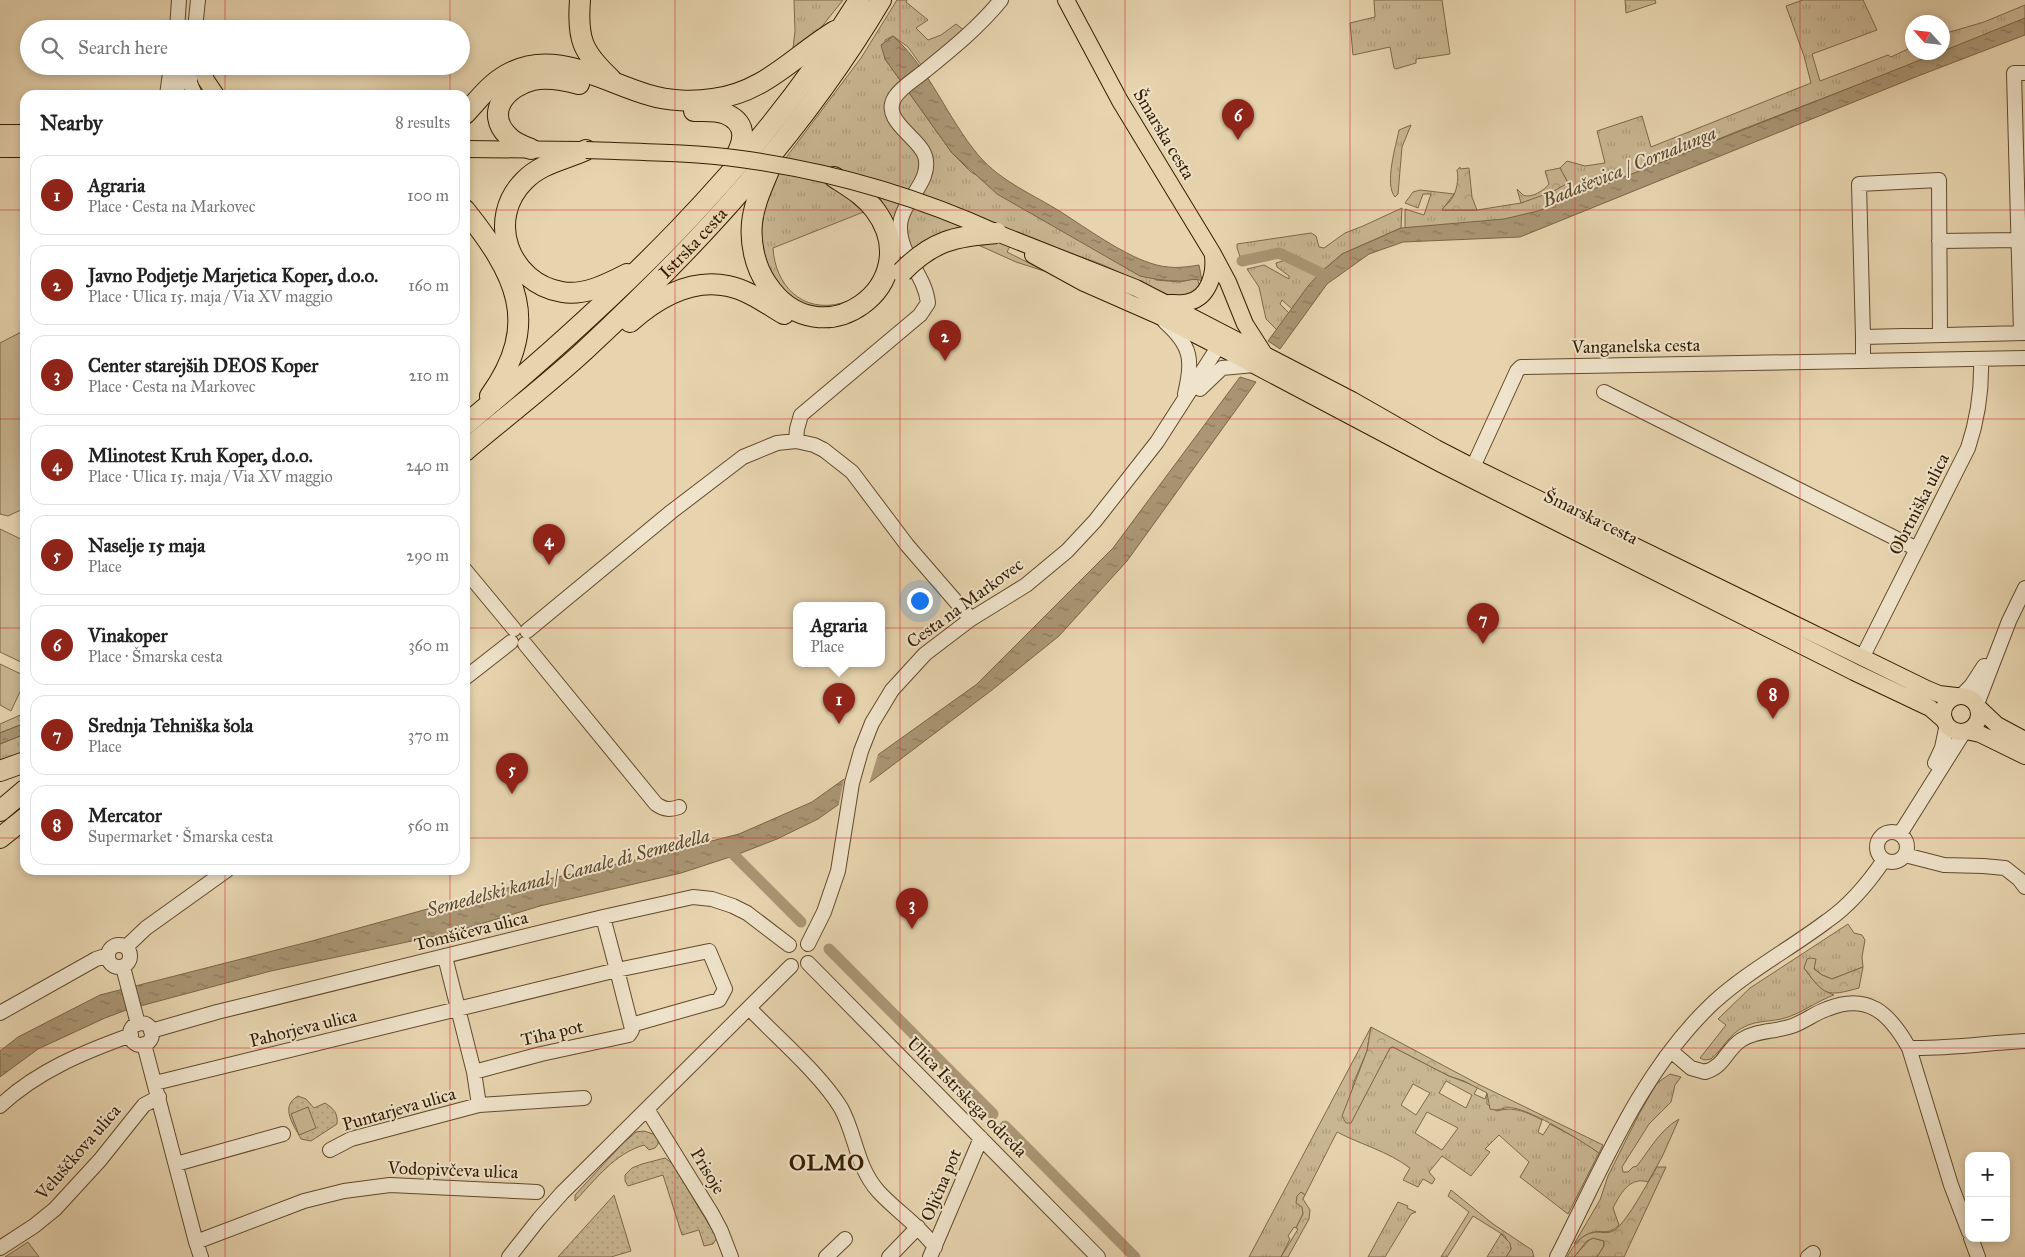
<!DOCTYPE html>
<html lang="en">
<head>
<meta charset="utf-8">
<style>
	:root { --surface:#fff; --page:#f6f6f6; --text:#222; --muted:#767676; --line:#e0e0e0; --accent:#8f2418 }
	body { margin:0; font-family:"IM FELL Great Primer",serif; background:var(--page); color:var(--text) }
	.controls { position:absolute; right:15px; bottom:15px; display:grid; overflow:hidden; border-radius:10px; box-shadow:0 2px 8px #0003 }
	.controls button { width:45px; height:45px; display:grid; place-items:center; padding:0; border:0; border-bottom:1px solid var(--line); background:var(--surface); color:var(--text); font:25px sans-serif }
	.compass { position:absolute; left:1905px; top:15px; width:45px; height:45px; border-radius:50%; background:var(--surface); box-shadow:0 2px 8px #0003; rotate:297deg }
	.you { position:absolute; left:919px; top:600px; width:18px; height:18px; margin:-12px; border:4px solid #fff; border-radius:50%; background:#1a73e8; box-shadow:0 0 0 8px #1a73e833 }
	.badge { display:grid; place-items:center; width:32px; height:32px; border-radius:50%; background:var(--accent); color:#fff; font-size:16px; font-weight:700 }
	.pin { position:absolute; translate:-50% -41px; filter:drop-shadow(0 1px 2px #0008) }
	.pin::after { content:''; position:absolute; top:26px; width:18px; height:15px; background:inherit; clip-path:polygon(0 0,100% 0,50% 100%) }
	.popup { position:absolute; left:793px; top:602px; width:92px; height:65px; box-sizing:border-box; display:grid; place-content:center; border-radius:10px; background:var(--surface); filter:drop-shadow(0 1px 4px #0005); font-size:16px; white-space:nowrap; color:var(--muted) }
	.popup b { font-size:19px; color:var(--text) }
	.popup::after { content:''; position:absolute; left:50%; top:100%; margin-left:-10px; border:10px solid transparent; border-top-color:var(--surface) }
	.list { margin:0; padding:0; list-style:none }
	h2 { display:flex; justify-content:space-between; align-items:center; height:65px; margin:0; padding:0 20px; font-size:21px }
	h2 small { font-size:16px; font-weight:400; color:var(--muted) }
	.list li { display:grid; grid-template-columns:32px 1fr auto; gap:15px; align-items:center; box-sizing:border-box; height:80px; margin:0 10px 10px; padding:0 10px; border:1px solid var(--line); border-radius:15px }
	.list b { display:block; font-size:19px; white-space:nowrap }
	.list p { margin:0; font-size:16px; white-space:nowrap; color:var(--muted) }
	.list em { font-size:16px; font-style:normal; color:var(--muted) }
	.icon { flex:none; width:28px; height:28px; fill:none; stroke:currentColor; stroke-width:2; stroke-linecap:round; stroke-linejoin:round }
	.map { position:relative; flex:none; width:2025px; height:1257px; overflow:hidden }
	.search { position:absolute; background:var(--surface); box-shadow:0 2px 8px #0003; left:20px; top:20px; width:450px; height:55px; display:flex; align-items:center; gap:12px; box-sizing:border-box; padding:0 18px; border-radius:28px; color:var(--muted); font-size:19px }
	.panel { position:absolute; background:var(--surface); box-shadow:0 2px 8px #0003; left:20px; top:90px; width:450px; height:785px; border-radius:15px }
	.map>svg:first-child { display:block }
	.grass { fill:url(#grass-tufts); stroke:#7e6848; fill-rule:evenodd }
	.forest { fill:url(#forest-crowns); stroke:#7e6848 }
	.park { fill:url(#park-dots); stroke:#7e6848 }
	.pitch { fill:#c8b591; stroke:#7e6848 }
	.water { fill:url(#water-ripples); stroke:#7a6546 }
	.pier { fill:#e7d4af }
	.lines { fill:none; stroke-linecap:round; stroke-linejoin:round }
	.canal { stroke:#aa9574; stroke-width:11 }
	.minor-casing { stroke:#604a2c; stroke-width:16 }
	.major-casing { stroke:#331c00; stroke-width:18 }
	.highway-casing { stroke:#331c00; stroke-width:22 }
	.minor { stroke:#efe3cb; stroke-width:14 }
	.major { stroke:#e7d4af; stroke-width:16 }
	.highway { stroke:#e7d4af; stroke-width:20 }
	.major-bridge-casing { stroke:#331c00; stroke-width:18; stroke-linecap:butt }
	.highway-bridge-casing { stroke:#331c00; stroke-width:22; stroke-linecap:butt }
	.major-bridge { stroke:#e7d4af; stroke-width:16 }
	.highway-bridge { stroke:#e7d4af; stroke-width:20 }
	.grid { fill:none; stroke:#d62828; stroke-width:1; stroke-opacity:0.55 }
	.labels { text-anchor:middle; stroke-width:4; stroke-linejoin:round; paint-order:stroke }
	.street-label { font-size:18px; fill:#331c00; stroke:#efe3cb }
	.water-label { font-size:19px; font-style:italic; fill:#5d4629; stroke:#efe3cb }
	.district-label { font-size:22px; font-weight:bold; letter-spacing:1px; fill:#331c00; stroke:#efe3cb }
</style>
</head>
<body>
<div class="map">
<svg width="2025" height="1257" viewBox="0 0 2025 1257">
	<defs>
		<pattern id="grass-tufts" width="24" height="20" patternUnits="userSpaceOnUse" patternTransform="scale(1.25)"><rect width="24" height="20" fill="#c8b591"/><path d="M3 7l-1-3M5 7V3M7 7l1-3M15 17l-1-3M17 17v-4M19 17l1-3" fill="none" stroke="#ac9b7b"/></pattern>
		<pattern id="forest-crowns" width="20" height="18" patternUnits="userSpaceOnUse" patternTransform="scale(1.25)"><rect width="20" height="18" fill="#c8b591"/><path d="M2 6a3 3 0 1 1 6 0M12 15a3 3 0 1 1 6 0" fill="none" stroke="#ac9b7b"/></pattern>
		<pattern id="park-dots" width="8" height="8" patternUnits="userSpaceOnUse" patternTransform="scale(1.25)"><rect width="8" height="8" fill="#c8b591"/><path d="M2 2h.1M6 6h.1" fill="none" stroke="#ac9b7b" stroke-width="1.8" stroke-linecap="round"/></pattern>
		<pattern id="water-ripples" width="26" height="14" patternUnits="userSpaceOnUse" patternTransform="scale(1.25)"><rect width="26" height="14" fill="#aa9574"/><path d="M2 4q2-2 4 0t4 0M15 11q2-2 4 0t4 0" fill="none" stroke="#8b795d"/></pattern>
	</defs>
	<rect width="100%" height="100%" fill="#e7d4af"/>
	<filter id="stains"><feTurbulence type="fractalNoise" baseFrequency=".004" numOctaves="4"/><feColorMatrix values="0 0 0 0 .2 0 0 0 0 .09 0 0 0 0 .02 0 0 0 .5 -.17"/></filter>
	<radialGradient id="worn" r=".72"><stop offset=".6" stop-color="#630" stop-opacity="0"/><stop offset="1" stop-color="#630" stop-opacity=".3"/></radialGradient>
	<path class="grass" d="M794 0H843L812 39 792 57 795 31Z
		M897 0H907L906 2 928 20 916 28 928 40 941 35 956 24 965 31 921 65 908 47 893 36 885 40V59L952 153 971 172 1156 280 1180 282 1197 278 1200 287 1188 296H1171L1101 264 1059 249H1053L1016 234 1007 252 1047 272 1016 262 976 244 963 243 887 270 865 296 826 312 785 299 762 255 761 208 785 159 861 58ZM866 211 884 249C880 260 877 275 870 285 863 295 853 300 842 303 802 314 775 285 773 248Z
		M1374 0H1442L1450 54 1416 59V63L1396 69 1394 68 1390 47 1353 55 1350 23 1375 17Z
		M1625 0H1655L1656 3 1626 13Z
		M1803 0H1863L1877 30 1812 54 1820 81 1888 55 1891 57 1912 47V52L1941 53 1738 131 1548 209 1507 221 1405 228V209L1424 215 1431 194H1423L1418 208 1405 203 1413 192 1420 190 1454 194 1442 210H1477L1521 203 1568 183 1560 168 1567 161 1585 166 1605 163 1597 131 1642 116 1651 147 1811 83 1804 56 1786 6Z
		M2025 5V21L1943 52V34L1984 22Z
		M1411 125 1402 147 1398 194 1395 197C1384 184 1396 146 1399 130Z
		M1402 208 1401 228 1342 254 1321 272 1292 309 1282 300 1280 304 1289 313 1277 330 1266 319 1259 287 1247 269 1264 265 1289 279V276L1277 267 1276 263 1286 260 1288 253 1285 250H1276L1241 259 1237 248V244L1311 233 1316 236 1319 247 1324 248 1345 233 1363 226Z
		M25 713V723L0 733V724Z
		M25 734V757L0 762V744Z
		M1848 924 1854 933 1862 935 1865 940 1862 957 1863 967 1832 979 1822 975 1814 968H1804C1813 980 1819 990 1834 995 1817 1001 1802 1013 1785 1018 1772 1022 1757 1020 1744 1027 1729 1034 1723 1049 1711 1059L1704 1060 1700 1058 1726 1025 1718 1019 1750 988Z
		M1371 1027 1367 1051 1353 1084 1351 1122 1390 1048 1393 1047 1449 1076 1478 1087 1474 1094 1485 1099 1487 1093V1104L1497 1111C1513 1106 1527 1112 1542 1120L1538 1132 1543 1135 1550 1124 1582 1141 1599 1153 1568 1214 1520 1177 1529 1162 1499 1135 1485 1149 1490 1152 1471 1176 1442 1156 1429 1172 1435 1179 1432 1184 1423 1179 1418 1187 1403 1180 1410 1168C1387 1151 1362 1145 1337 1132L1305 1195 1301 1192 1303 1214 1296 1228 1294 1227 1288 1236 1290 1239 1281 1257H1249ZM1446 1081 1472 1095 1466 1108 1439 1093ZM1413 1084 1430 1093 1416 1115 1401 1105ZM1427 1112 1458 1128 1442 1150 1415 1133Z
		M1670 1074 1681 1077 1675 1085 1671 1102 1649 1124 1622 1167 1623 1172H1628L1633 1167 1637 1166C1650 1149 1660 1130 1679 1119L1662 1157 1648 1182C1630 1176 1620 1194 1613 1208L1619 1225C1607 1237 1601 1228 1588 1234 1583 1236 1578 1241 1574 1244L1600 1200 1608 1176 1639 1114 1657 1083Z
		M1451 1190 1493 1224 1532 1250 1534 1257H1506L1511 1249 1505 1236 1473 1216 1447 1257H1441L1469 1212 1448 1196Z
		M1398 1202 1408 1206 1407 1208 1416 1212 1411 1214 1385 1257H1368Z
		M1593 1238 1604 1241V1246L1597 1257H1574L1588 1241Z"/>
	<path class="forest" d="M1460 167V169L1469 168 1472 197 1477 210H1442C1444 206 1448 204 1450 201 1457 193 1459 179 1457 170Z
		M1560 168 1568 183 1552 192 1521 203 1517 189C1519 191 1521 193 1523 195 1531 199 1545 190 1549 184L1545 171Z
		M1811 958 1816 959 1814 969 1822 975 1832 979 1863 967 1859 988C1826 997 1825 996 1804 968L1807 959Z
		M1371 1027 1480 1085 1603 1145 1599 1153C1582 1141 1533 1111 1513 1108 1504 1106 1499 1112 1490 1109L1487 1093 1464 1081 1449 1076 1393 1047 1390 1048 1351 1123H1346L1342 1116 1367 1051Z
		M1657 1167H1666L1624 1257H1597L1604 1246V1241L1593 1238 1587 1241 1574 1257H1567C1573 1246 1582 1233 1596 1232 1602 1232 1609 1234 1615 1230 1628 1220 1648 1182 1657 1167Z
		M1301 1192 1305 1195 1303 1199 1310 1210 1309 1219 1288 1257H1281L1298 1229 1296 1228 1303 1214 1302 1207 1296 1203 1297 1196Z"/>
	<path class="park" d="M298 1096 306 1099 314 1108 325 1103C334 1109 338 1113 337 1124L311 1141 301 1139C294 1125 279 1107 298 1096Z
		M644 1131 653 1134 658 1138V1144L655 1148 649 1150 644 1145C614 1154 596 1179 575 1201V1195L623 1143 636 1132Z
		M665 1158 672 1163 717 1238 713 1244 704 1246 699 1230 682 1235 663 1175 628 1186 625 1181V1175L632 1168 642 1164Z
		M614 1195 631 1251 611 1257H558Z
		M1501 1234 1510 1243 1511 1249 1506 1257H1487Z"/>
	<path class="pitch" d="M25 330V508L8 516 0 514V343Z
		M0 529 25 541V664L0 652Z
		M0 664 25 676V681L11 711 0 705Z
		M308 1107 316 1128 299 1135 291 1114Z
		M28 1242 39 1257H5Z"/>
	<path class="water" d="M2025 18V35L1918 76 1520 237 1403 242 1369 254 1327 284 1280 349 1268 341 1308 286 1321 272 1342 254 1401 228 1504 219 1538 211 1938 53 1942 52 1943 51Z
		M893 36C930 69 947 118 979 156 1000 181 1034 195 1061 212 1086 228 1122 254 1150 263 1167 269 1182 268 1199 265L1202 281C1194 277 1186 282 1178 281 1165 281 1153 279 1140 276L997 194 952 153 885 59 881 45Z
		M1240 377 1256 382 1127 561 1059 636 992 690 873 780 818 819 777 839 736 855 681 873 540 906 454 932 271 971 129 1009 105 1018 38 1049 0 1077V1051L18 1037 100 995 312 941 485 893 653 856 739 834 812 802 977 684 1113 548Z
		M25 723V734L0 744V733Z"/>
	<path class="pier" d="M879 751 868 787 838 808 845 775Z"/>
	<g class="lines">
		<path class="canal" d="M1242 261 1279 253 1327 276 1333 272
			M727 848 801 922
			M829 949 993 1114
			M1005 1126 1135 1257"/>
		<defs>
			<path id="minor" d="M177 29 179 0
				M195 29 198 0
				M190 66V83L195 95
				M167 95 171 66
				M177 95 179 72
				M1939 241 2018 240
				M1165 322C1192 346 1193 361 1185 394
				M2021 333 2014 73H2025
				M1863 337 1859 184 1939 180 1940 335
				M1863 361V337L2025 333
				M1200 389 1222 368 1254 365
				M1604 392 1917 549
				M796 441 797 429 801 415 920 315 928 303C925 274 899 255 900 226 901 201 933 182 925 156 919 137 880 120 895 97 902 86 917 78 926 70 953 48 979 27 1001 0
				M1473 467 1517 371 1521 367 2025 358
				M465 570 514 629
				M527 631 671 512 743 457 777 443 796 441 814 445 824 450 852 472 907 545 971 619
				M525 644 656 804C665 810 670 810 679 807
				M1862 658 1968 448C1978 418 1982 390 1981 359
				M465 678 511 642
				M1962 695 1971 686 1984 666
				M1977 704 2009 621 2025 588
				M1935 763 1942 748 1947 724
				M1877 847a15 15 0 1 1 30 0a15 15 0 1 1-30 0Z
				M1900 834 1964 732
				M1905 855 1944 865 1983 866 2005 868 2019 879 2025 887
				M808 944 824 912 838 871 852 783 861 751 872 723 892 690 925 654 971 619 1026 585 1067 551 1095 521 1157 442 1218 347
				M108 956a11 11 0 1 1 22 0a11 11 0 1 1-22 0Z
				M126 947 146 928 227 870
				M445 957 474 1072 479 1105
				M808 963 1098 1257
				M123 967 138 1024
				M753 1012C780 1040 821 1075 841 1108 856 1135 856 1166 878 1191 896 1211 918 1224 935 1247
				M0 1013 96 959 108 955
				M130 1034a11 11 0 1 1 22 0a11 11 0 1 1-22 0Z
				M151 1031 217 1012 603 917 693 897 712 899 733 906 747 913 789 945
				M144 1044 196 1242 201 1257
				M1909 1048 1951 1185 1969 1232
				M1671 1051 1691 1068 1705 1072C1725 1066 1725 1051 1741 1040 1756 1030 1775 1032 1792 1026 1804 1022 1815 1013 1827 1009 1868 992 1890 1014 1909 1048 1948 1049 1986 1043 2025 1041
				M474 1072 541 1054 629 1035 632 1030 631 1025 617 970 709 951 725 989 719 1000 631 1025
				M155 1083 617 970 603 917
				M0 1106C37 1071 84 1052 131 1035
				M647 1109 712 1214 721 1231 731 1257
				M330 1150 351 1139 479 1105 584 1098
				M176 1164 283 1134
				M1971 1238 1978 1257
				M196 1242 304 1201 344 1191 390 1185 537 1192
				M0 1248 34 1226 55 1209 100 1160 144 1105 159 1097
				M509 1257 539 1219 562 1193 791 966
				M826 1257 845 1239
				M889 1257 918 1227
				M930 1257 981 1138
				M1557 1257C1602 1169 1640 1072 1713 1003 1748 971 1790 949 1827 921 1849 906 1869 882 1884 860
				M1808 1257 1813 1253"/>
			<path id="major" d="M1066 0 1120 101 1213 254 1228 282 1245 324 1263 352
				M201 66 206 80 216 95
				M0 133H25
				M0 149H25
				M465 149 580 150
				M997 233 1136 288 1352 400 1436 448 1473 467 1927 689 1939 694 1956 696
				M1033 255 1084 283 1159 316 1235 355 1441 464 1854 672 1930 708 1945 721
				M1169 303C1175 303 1183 304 1189 302 1209 297 1215 274 1213 256
				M1943 714a18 18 0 1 1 36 0a18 18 0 1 1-36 0Z
				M1979 708 1997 725 2025 740
				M1966 731 1980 734 2025 756"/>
			<g id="highway">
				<path d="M580 0C577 39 582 52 611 79"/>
				<path d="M694 111C704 111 717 110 726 114 749 124 744 144 733 160"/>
				<path d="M465 114C478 100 490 84 506 75 554 47 603 82 649 95 668 101 693 102 713 99 764 93 794 56 835 31"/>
				<path d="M531 149C523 146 514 143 508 136 484 112 507 86 533 80 548 77 564 80 579 84"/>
				<path d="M586 150C564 160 542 163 525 180 485 219 509 283 562 292 585 296 607 284 627 274"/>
				<path d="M771 165C764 184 754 202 752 223 750 243 755 267 767 284 820 364 930 284 875 210 865 196 849 187 834 177"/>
				<path d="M465 210C516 274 542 323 490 396"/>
				<path d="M630 322C657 298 691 278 728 286 748 290 767 304 784 314"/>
				<path d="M465 425C615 300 756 167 859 0"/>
				<path id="s1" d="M465 451C504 418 546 386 584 351 697 246 802 133 881 0"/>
				<path d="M0 771 25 762"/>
				<path d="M0 811 25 790"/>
				<path d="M0 838 25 818"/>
			</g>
		</defs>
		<use href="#minor" class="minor-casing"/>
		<use href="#major" class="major-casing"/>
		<use href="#highway" class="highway-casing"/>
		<use href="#minor" class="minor"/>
		<use href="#major" class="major"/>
		<use href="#highway" class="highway"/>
		<defs>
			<path id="major-bridge" d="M586 150C638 152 690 152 741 159 830 171 916 196 997 233"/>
			<path id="highway-bridge" d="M902 272C932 241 955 236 997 233"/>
		</defs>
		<use href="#major-bridge" class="major-bridge-casing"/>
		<use href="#highway-bridge" class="highway-bridge-casing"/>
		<use href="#major-bridge" class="major-bridge"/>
		<use href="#highway-bridge" class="highway-bridge"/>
	</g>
	<path class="grid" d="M225 0V29M450 0V29M675 0V1257M900 0V1257M1125 0V1257M1350 0V1257M1575 0V1257M1800 0V1257M225 66V95M450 66V95M0 210H25M465 210H2025M0 419H25M465 419H2025M0 628H25M465 628H2025M0 838H25M465 838H2025M225 870V1257M450 870V1257M0 1048H2025"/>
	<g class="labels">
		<g class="street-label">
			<text transform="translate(1164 134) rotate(59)" y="6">Šmarska cesta</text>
			<text dy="6" stroke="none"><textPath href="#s1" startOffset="309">Istrska cesta</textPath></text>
			<text transform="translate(1636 346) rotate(-1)" y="6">Vanganelska cesta</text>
			<text transform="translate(1919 504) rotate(-63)" y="6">Obrtniška ulica</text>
			<text transform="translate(1591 517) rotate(26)" y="6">Šmarska cesta</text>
			<text transform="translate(965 603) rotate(-36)" y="6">Cesta na Markovec</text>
			<text transform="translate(471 931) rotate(-14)" y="6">Tomšičeva ulica</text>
			<text transform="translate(303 1028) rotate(-14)" y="6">Pahorjeva ulica</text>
			<text transform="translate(552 1033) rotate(-13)" y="6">Tiha pot</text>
			<text transform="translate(967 1097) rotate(45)" y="6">Ulica Istrskega odreda</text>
			<text transform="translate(399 1109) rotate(-16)" y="6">Puntarjeva ulica</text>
			<text transform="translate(78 1152) rotate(-49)" y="6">Veluščkova ulica</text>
			<text transform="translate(453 1170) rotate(2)" y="6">Vodopivčeva ulica</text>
			<text transform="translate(708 1171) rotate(59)" y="6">Prisoje</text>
			<text transform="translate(941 1185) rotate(-67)" y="6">Oljčna pot</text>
		</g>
		<g class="water-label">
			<text transform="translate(1629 166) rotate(-22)" y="7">Badaševica / Cornalunga</text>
			<text transform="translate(568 872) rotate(-15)" y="7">Semedelski kanal / Canale di Semedella</text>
		</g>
		<g class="district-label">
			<text x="827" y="1170">OLMO</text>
		</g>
	</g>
	<rect width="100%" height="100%" filter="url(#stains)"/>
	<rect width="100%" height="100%" fill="url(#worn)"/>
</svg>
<div class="controls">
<button>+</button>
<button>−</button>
</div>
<svg class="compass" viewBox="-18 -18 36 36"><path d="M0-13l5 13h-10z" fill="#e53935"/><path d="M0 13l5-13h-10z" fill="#767676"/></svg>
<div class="you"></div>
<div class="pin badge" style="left:839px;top:724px">1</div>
<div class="popup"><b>Agraria</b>Place</div>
<div class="pin badge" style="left:945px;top:361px">2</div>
<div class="pin badge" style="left:912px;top:929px">3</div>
<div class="pin badge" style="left:549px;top:565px">4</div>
<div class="pin badge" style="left:512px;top:794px">5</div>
<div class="pin badge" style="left:1238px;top:140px">6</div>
<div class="pin badge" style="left:1483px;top:644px">7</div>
<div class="pin badge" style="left:1773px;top:719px">8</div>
<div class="search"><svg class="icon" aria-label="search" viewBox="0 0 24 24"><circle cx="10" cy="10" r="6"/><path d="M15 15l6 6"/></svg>Search here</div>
<section class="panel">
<h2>Nearby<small>8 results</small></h2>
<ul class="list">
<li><span class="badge">1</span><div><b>Agraria</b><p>Place · Cesta na Markovec</p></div><em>100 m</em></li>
<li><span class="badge">2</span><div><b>Javno Podjetje Marjetica Koper, d.o.o.</b><p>Place · Ulica 15. maja / Via XV maggio</p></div><em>160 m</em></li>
<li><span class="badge">3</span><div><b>Center starejših DEOS Koper</b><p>Place · Cesta na Markovec</p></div><em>210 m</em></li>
<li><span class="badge">4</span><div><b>Mlinotest Kruh Koper, d.o.o.</b><p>Place · Ulica 15. maja / Via XV maggio</p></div><em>240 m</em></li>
<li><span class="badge">5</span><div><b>Naselje 15 maja</b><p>Place</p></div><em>290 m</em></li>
<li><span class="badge">6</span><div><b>Vinakoper</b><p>Place · Šmarska cesta</p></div><em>360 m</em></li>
<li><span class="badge">7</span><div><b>Srednja Tehniška šola</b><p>Place</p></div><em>370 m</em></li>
<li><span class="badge">8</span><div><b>Mercator</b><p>Supermarket · Šmarska cesta</p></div><em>560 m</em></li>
</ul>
</section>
</div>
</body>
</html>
